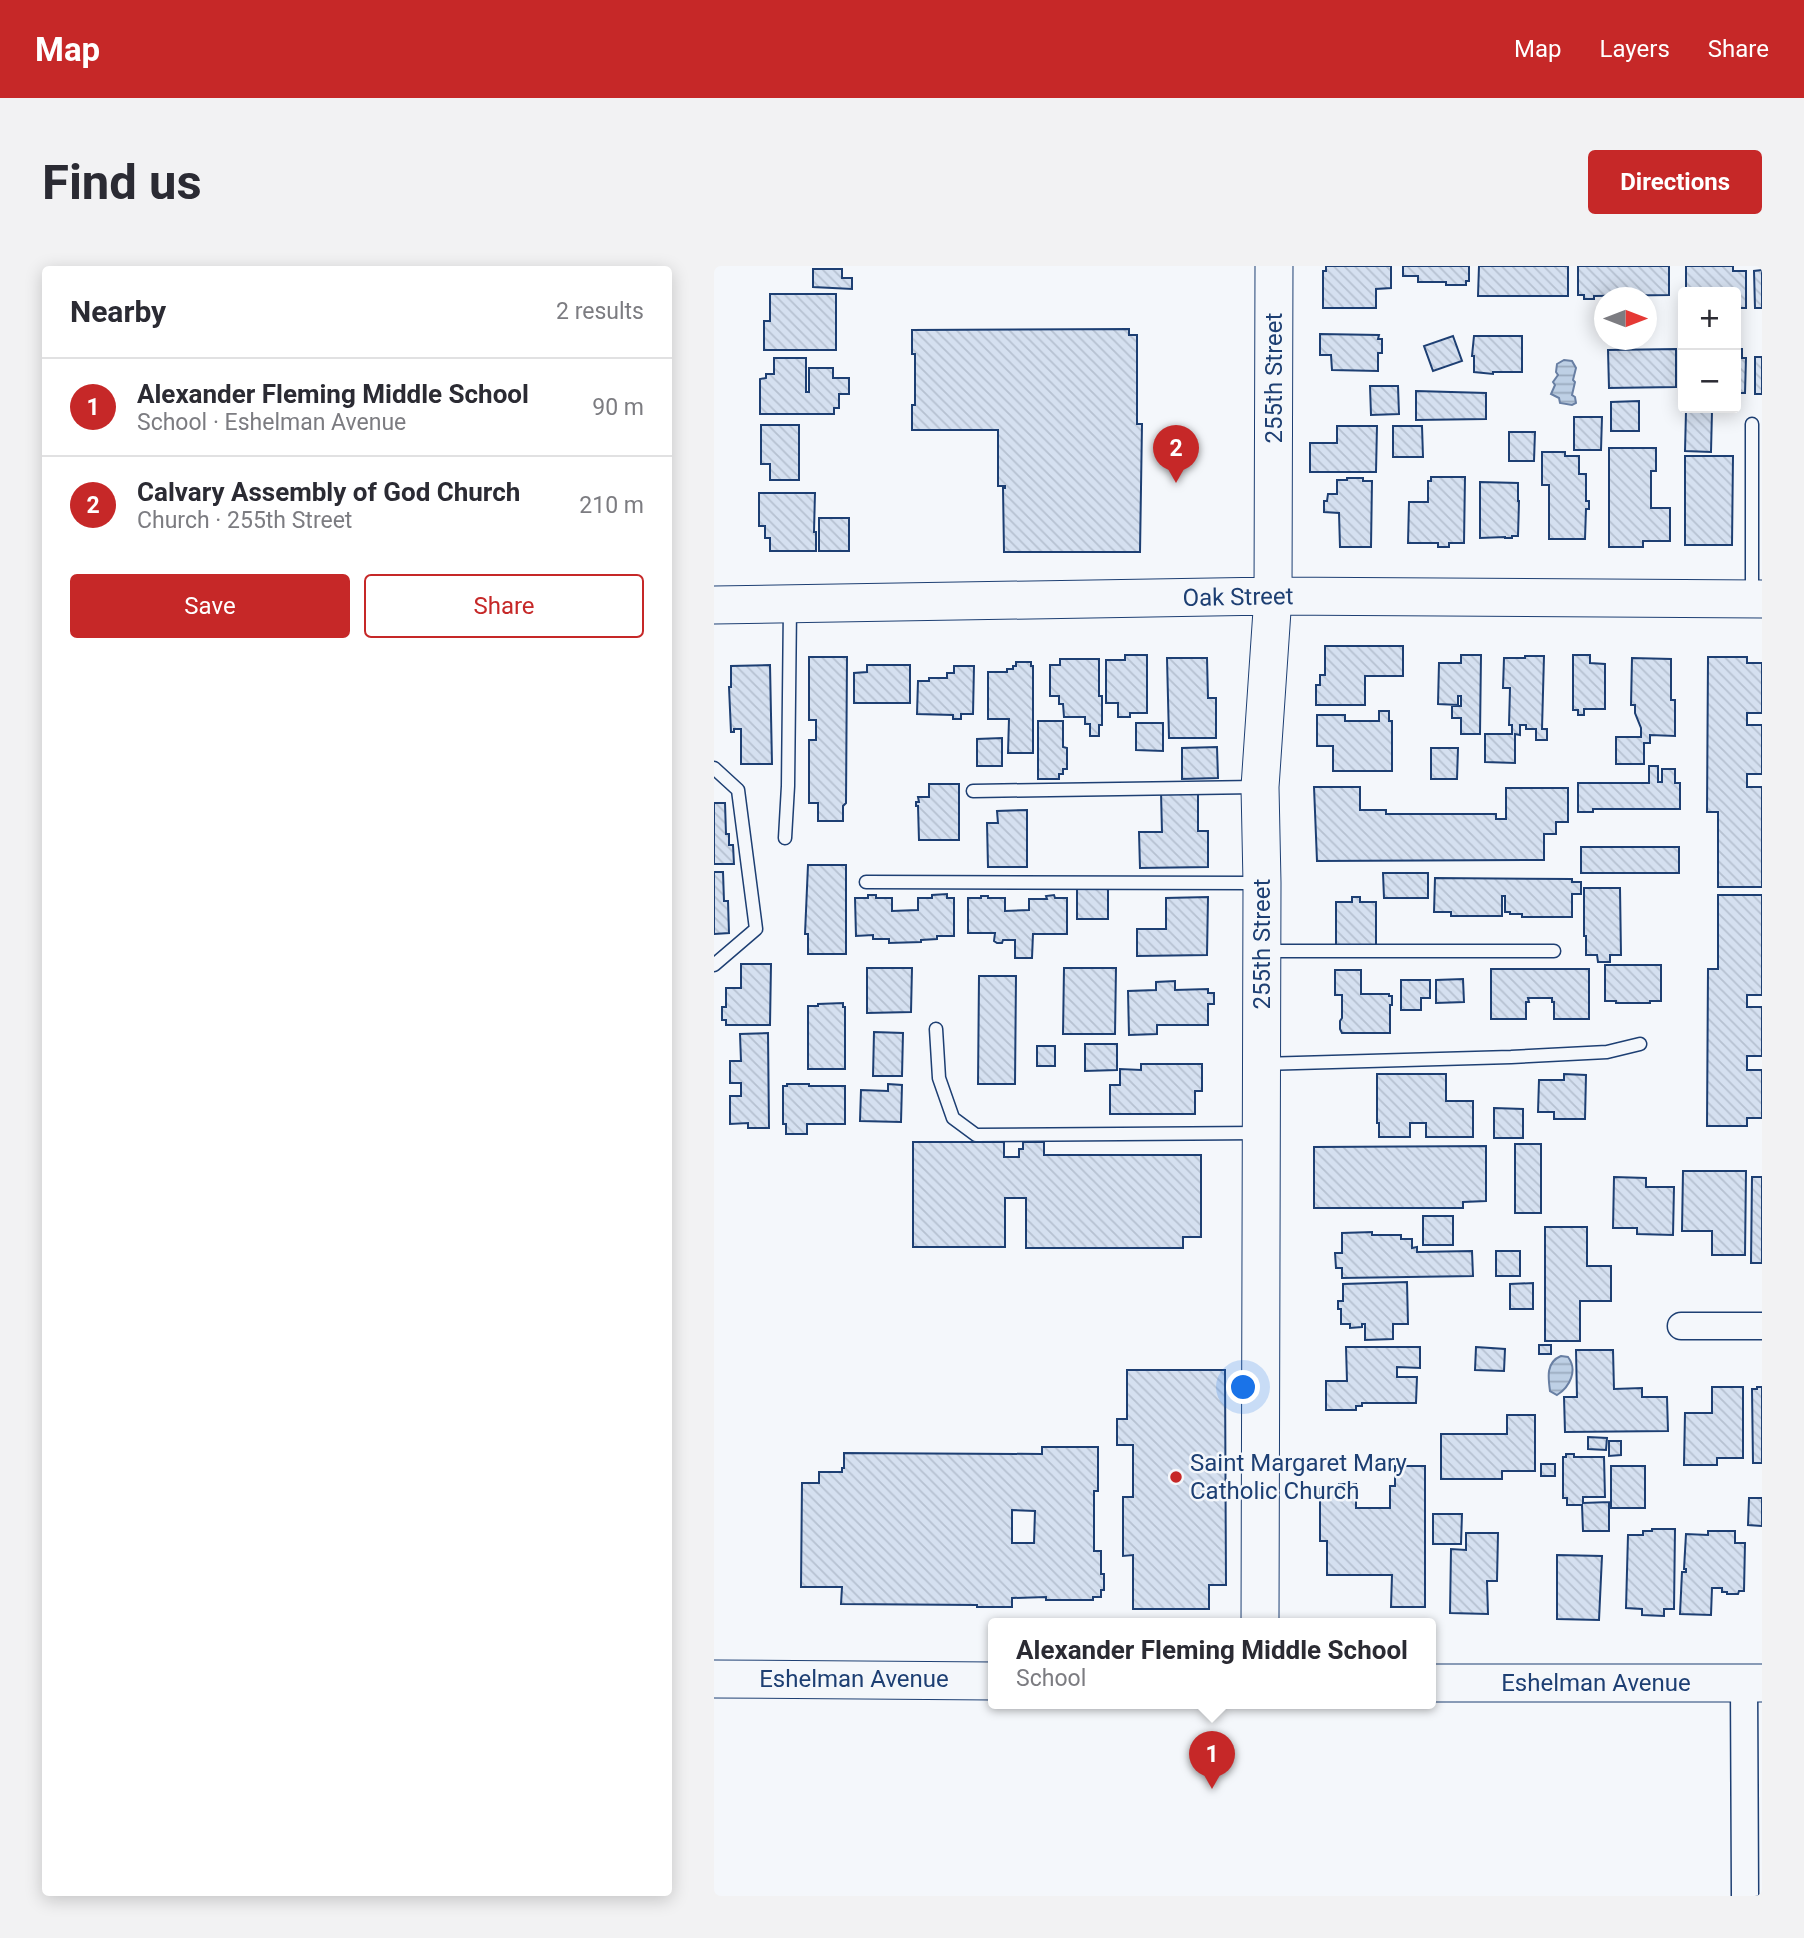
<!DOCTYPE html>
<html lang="en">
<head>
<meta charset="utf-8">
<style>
	:root { --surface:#fff; --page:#f2f2f3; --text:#2b2b33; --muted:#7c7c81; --line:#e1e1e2; --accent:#c62828 }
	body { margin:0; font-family:Roboto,sans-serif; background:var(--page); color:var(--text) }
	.controls { position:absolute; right:21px; top:21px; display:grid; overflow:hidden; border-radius:7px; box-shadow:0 4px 18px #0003 }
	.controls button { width:63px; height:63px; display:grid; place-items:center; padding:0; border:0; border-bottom:2px solid var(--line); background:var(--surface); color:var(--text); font:35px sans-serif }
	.compass { position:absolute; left:880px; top:21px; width:63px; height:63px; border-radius:50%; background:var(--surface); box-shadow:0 4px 18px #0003; rotate:90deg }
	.you { position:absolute; left:530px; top:1122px; width:24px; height:24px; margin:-18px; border:5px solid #fff; border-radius:50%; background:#1a73e8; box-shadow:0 0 0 10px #1a73e833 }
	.badge { display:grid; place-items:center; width:46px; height:46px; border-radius:50%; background:var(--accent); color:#fff; font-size:23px; font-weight:700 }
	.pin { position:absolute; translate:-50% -58px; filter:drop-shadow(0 2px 4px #0008) }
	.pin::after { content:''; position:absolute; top:37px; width:24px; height:21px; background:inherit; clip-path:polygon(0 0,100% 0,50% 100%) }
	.popup { position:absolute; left:274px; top:1352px; width:448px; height:91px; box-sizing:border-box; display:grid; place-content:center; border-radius:7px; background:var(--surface); filter:drop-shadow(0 2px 5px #0005); font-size:23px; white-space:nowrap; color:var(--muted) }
	.popup b { font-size:26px; color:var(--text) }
	.popup::after { content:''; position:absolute; left:50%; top:100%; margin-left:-14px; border:14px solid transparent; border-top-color:var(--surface) }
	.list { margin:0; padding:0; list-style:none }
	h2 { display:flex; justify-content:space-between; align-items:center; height:91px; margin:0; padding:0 28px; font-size:30px }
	h2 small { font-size:23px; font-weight:400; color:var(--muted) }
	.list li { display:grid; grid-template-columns:46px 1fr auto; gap:21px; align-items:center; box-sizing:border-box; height:98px; padding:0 28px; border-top:2px solid var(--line) }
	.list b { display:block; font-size:26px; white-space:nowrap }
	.list p { margin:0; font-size:23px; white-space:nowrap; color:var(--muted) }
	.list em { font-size:23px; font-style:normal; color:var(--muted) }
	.actions { display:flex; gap:14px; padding:21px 28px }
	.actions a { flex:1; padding:16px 0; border:2px solid var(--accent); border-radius:7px; text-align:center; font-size:24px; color:var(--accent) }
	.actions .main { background:var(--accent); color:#fff }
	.map { position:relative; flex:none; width:1048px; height:1630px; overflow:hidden; border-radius:7px }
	header { display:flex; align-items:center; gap:42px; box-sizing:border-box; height:98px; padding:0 35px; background:var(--accent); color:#fff }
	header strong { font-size:33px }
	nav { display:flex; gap:38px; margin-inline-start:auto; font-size:24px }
	.intro { display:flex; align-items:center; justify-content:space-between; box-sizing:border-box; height:168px; padding:0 42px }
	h1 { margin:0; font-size:49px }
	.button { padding:18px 32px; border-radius:7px; background:var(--accent); color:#fff; font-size:24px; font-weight:700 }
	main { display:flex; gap:42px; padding:0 42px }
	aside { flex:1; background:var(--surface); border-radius:7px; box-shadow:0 4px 18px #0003 }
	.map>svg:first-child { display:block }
	.water { fill:url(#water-rules); stroke:#687fa3; stroke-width:2 }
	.building { fill:url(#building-back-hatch); stroke:#1d3f73; stroke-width:2; fill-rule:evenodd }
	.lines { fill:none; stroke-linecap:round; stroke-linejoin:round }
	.lane-casing { stroke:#1d3f73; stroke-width:15 }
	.street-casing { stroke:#1d3f73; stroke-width:29 }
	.secondary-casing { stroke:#1d3f73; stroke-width:39 }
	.lane { stroke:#f4f7fb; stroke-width:12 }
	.street { stroke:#f4f7fb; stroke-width:26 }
	.secondary { stroke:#f4f7fb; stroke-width:37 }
	.poi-dot { fill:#c62828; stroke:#f4f7fb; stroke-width:2.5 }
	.labels { text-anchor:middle; stroke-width:5; stroke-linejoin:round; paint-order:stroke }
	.street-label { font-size:24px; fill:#1d3f73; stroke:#f4f7fb }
	.poi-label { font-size:24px; fill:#1d3f73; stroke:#f4f7fb; text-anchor:start }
</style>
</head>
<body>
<header>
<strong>Map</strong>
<nav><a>Map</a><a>Layers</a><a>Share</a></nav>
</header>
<div class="intro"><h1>Find us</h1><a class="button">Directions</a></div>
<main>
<aside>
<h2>Nearby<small>2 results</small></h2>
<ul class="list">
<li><span class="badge">1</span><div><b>Alexander Fleming Middle School</b><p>School · Eshelman Avenue</p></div><em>90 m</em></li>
<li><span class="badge">2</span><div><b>Calvary Assembly of God Church</b><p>Church · 255th Street</p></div><em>210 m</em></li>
</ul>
<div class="actions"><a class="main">Save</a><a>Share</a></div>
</aside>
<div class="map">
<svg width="1048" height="1630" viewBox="0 0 1048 1630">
	<defs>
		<pattern id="water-rules" width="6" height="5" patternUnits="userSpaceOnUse" patternTransform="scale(1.75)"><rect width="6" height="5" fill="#bed0e5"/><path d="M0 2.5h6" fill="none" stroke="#9aaabe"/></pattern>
		<pattern id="building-back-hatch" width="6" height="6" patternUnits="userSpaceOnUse" patternTransform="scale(1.75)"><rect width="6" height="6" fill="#d5e0f0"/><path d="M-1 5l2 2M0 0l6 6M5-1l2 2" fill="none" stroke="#b6c1d1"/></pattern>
	</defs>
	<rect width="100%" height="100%" fill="#f4f7fb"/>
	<path class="water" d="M850 94 858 95 862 102 859 114 861 116 858 129 861 131 862 137 858 139 846 137 845 132 837 128 841 119 839 116 844 109 842 106 843 98Z
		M847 1090 854 1091C864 1104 856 1121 843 1129L836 1125C834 1111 832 1096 847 1090Z"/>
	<path class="building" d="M612 0H677V22L662 23V42H609V5H612Z
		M689 0H755V15H752V19H732V16H704V10H689Z
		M765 0H854V30H764Z
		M864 0H955V29L880 30V33H870V29H864Z
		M972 0H1019V5H1032V42H1022V26H972Z
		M99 3H128V12H138V23L99 21Z
		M1048 4V42H1041L1040 5Z
		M56 28H122V84H50V55H56Z
		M415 63V69H423V158H428L426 286H290L289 222H291V220H284V164H198V139H201V88H198V64Z
		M606 68 665 69 664 73H668V87H664V105L618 104 617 89H606Z
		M739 70 748 95 719 105 710 80Z
		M760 70H808V106H779V108L760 106V90H758Z
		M962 83V121L895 122 894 84Z
		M1022 83H1028V92H1032L1031 127H1022Z
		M1041 91H1048V128H1041Z
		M60 92H92V126H95V102H119V112H135V128H125V142H120V148H46V113L52 112V108H60Z
		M656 120H684L685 148 657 149Z
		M702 125 772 127V153L702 154Z
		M925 135V165H897V136Z
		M972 145H998L997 186 971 185Z
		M860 151H888L887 184H860Z
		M47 159H85V214H56V198H47Z
		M623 160H663L662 206H596V177H623Z
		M679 160H708L709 191H679Z
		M795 166H821L820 195H795Z
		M895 182H942V205H937V242H956V275H929V281H895Z
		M828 186H851V190H865V208H872V235H875V243H872L871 273H835V219H828Z
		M971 190H1019L1018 279H971Z
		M717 211H751L750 277H735V281H724V277H694L695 236H714V215H717Z
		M633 212H649V215H658L657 281H626L625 247 610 246V235H613L614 228H623V214H633Z
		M766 216 804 217V235H805L804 270H798V272H791V271L766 272Z
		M45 227H101L100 266H102V285H56V272H51V260H45Z
		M105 252H135V285H105Z
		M611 380H689V410H651V439H602V419H606V409H611Z
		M411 389H433V447H416V451H404V437H392V394H411Z
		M747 389H767L766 468H747V452H738V440H747V430H744V439L724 438 725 397H747Z
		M859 389H876V397L891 398V443H870V449H864V444H859Z
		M811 390H830L828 463H833V474H822V463H812V459H806V469L801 468V497L771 496V468H798V459H795L796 422H789L790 392H811Z
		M95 391H133L132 537 129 540V555H104V537H95V474H102V454H95Z
		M994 391H1033V397H1048V447H1033V459H1048V508H1033V521H1048V621H1004V546H993Z
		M453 392H493L494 432H502V472H455Z
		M918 392 957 393V434H961V470L936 469V477H930V498H902V471H927V462L921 447V439H917Z
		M346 393H385V430H388V459H385V470H376V458H371V451H350L349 438H345V430H336V399H346Z
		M302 396H317V400H319V487H294L295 453H274V406H293V403H299V400H302Z
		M56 399 58 498H27V463H20V466H17L15 421H17V400Z
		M153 399H196V437H140V407L153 406Z
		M240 400H260L259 448H247V453H239V449L203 448 204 415H215V412H233V407H240Z
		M665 445H675V455H678V505H619V480H603V449H631V455H665Z
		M324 455H349V481L353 482V503H349V508H345V513H324Z
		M422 457H449V485L422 484Z
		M288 472V500H263V473Z
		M503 481 504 512 468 513V482Z
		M717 482H744L743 513H717Z
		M935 500H944V516H948V503H961V517H966V543H879V546H864V517H935Z
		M215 518H245V574H205L204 540H202V536H205L204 531H215Z
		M600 521H646V544H672V548H782V553H792V522H854V556H842V568H830V594L603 595Z
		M484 525V565H494V601L426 602 425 566H448L447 526Z
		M0 537H11L12 568H15V579H19L20 598H0Z
		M313 544V601H274L273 557H284L283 545Z
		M867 581H965V607H867Z
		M94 599H132V688H94V668H91Z
		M0 606H9L10 635H14L15 667 0 668Z
		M669 607H714V632H670Z
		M721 612 858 613V616H867V628H858V651H808V648H796V646H791V630H788V650H737V646H720Z
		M363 622H394V653H363Z
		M870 622H906L907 689H896V696H884L883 689H872V670H870Z
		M233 628V632H240V670H223V673L207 674V676L175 677V673H159V669L142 670 141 632H154V629H162V632H178V645L204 644V632H218V629Z
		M340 629 341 632H353V668H319L318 692H301V674H289L288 677H283L280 675 281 667H254V632H267V630H274V632H291V645L315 644V633H333L332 630Z
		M1004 629H1048V729H1033V741H1048V790H1033V804H1048V852H1033V860H993L994 703H1004Z
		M494 631 493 689 423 690V663H452V632Z
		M638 631H646V636H662V681H622V636H638Z
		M27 698H57L56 759H12V754H8V741H12V722H27Z
		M891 699H947V735H936V737H902V735H891Z
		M153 702H198L197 746 153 747Z
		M350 702H402L401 768H349Z
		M777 703H875V753H840V736H838V732H814L815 736H812V753H777Z
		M621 704H647V728H675V730H678V739H676V767H628L626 763V755L628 752V729H621Z
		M265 710H302L301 818H264Z
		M749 713 750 736 722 737V714Z
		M687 714H716V732H707V744H687Z
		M461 715V724L494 723V727H500V738H494V759H443V768L415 769 414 725 442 724V716Z
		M129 737V741H131V803H94V740H104V738Z
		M160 766 189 767 188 810H159Z
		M54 767 55 862H34V857L16 858V830H27V817H16V795H27L26 768Z
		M371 778H403V804L371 805Z
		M323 780H341V800H323Z
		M427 798H488V825H481V848H396V819H406V803L427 804Z
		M663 808H732V835H759V871H712V857H696V871H665V857H663Z
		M850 808 872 809 871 853H840V846H824L825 814H850Z
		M73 818H95V820H131V858H93V868H72V858H69V820H73Z
		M174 818 188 819 187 856 146 855 147 824 174 825Z
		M780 842 809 843V872H780Z
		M199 876H290V891H305V883H309V876H330V889H487V971H469V982H312V932H291V981H199Z
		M801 878H827V947H801Z
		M772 880V935L749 936V942H600V881Z
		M969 905H1032L1031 989H998V965H968Z
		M900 911 932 912V921H960L959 969 923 968V962H899Z
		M1038 911H1048V997H1037Z
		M709 950H739V979H709Z
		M831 961H873V1000H897V1035H866V1075H831Z
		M658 966V969H687V973H698V982L703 981V986L758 985 759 1010 628 1012V1002H622L621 987H628V967Z
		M782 985H806V1010H782Z
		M693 1016 694 1058H679V1073L651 1074V1058H648V1061L636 1062V1058H627V1043H624V1035H629V1018Z
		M819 1017V1043H796V1018Z
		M825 1079H837V1088H825Z
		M632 1081H706V1102L683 1101V1111H703L702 1137H648V1140H642V1144H612V1115H633Z
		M762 1081 791 1083 790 1105 761 1104Z
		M862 1084H899L900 1123 928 1122V1131H953L954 1165 851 1166 850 1131H863Z
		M413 1104H511L512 1319H495V1343H419V1289L409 1290V1231H419V1179H403V1153H413Z
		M998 1121H1029V1192H1003V1199H970L971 1147H998Z
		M1043 1121H1048V1197H1039L1038 1123H1043Z
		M793 1149H821V1205H788V1213H727V1168H793Z
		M874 1171 893 1172 892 1184 874 1183Z
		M895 1175H907V1189L895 1190Z
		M328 1181H384V1225H380V1285H387V1308H390V1324H387V1331H379V1334H332V1331L298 1332V1341H263V1339L127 1338 128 1321H87L88 1217H105V1206H128V1202H130V1187L328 1188ZM298 1244 321 1245 320 1277H298Z
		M852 1188H860V1191H890L891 1231H869V1237L895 1236V1265H869L868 1239H853V1232H849V1191H852Z
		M827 1198H841V1210H827Z
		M681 1200H711V1341H677L678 1309H613V1275H606V1223H625V1218H642V1242H676V1220H681Z
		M897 1200H931V1242H897Z
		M1035 1232H1048V1260L1034 1259Z
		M719 1248H748L747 1278H719Z
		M938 1263H961L960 1343H950V1350L928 1349V1343L912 1342 914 1269H929V1265H938Z
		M994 1265H1021V1277H1031L1030 1325H1025L1024 1328H1013V1326H1008V1322H998L997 1349 966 1348 968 1306H972V1303H970L972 1268 994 1269Z
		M752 1267H784L783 1315H773L774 1348 736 1347 737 1283 752 1284Z
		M843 1289 888 1290 885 1354 843 1353Z"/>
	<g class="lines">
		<defs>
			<path id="lane" d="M1038 158V329
				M0 502 24 524 42 663 0 699
				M259 525 542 521
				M71 572 74 520 76 341
				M152 616 544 617
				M550 685H840
				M222 763 225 812 239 852 262 869 546 867
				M551 798 797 791 893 786 926 778"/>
			<path id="street" d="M967 1060H1048
				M1030 1417 1031 1630"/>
			<path id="secondary" d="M0 339 559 330 1048 333
				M546 1357 548 617 546 521 559 330 560 0
				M0 1413 279 1415
				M717 1417H1048"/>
		</defs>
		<use href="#lane" class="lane-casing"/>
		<use href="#street" class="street-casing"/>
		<use href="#secondary" class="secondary-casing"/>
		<use href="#lane" class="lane"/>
		<use href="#street" class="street"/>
		<use href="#secondary" class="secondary"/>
	</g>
	<circle class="poi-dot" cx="462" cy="1211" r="7"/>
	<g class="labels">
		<g class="street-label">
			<text transform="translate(560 112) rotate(-90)" y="8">255th Street</text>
			<text transform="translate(524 331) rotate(-1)" y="8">Oak Street</text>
			<text transform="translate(548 678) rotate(-90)" y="8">255th Street</text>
			<text x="140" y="1421">Eshelman Avenue</text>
			<text x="882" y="1425">Eshelman Avenue</text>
		</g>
		<g class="poi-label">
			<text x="476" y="1205">Saint Margaret Mary<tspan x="476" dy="28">Catholic Church</tspan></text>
		</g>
	</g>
</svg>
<div class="controls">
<button>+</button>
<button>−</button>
</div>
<svg class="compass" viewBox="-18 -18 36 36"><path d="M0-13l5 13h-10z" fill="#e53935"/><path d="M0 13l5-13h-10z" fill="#7c7c81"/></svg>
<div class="you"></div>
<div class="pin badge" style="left:498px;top:1523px">1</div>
<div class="popup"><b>Alexander Fleming Middle School</b>School</div>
<div class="pin badge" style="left:462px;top:217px">2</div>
</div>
</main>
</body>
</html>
